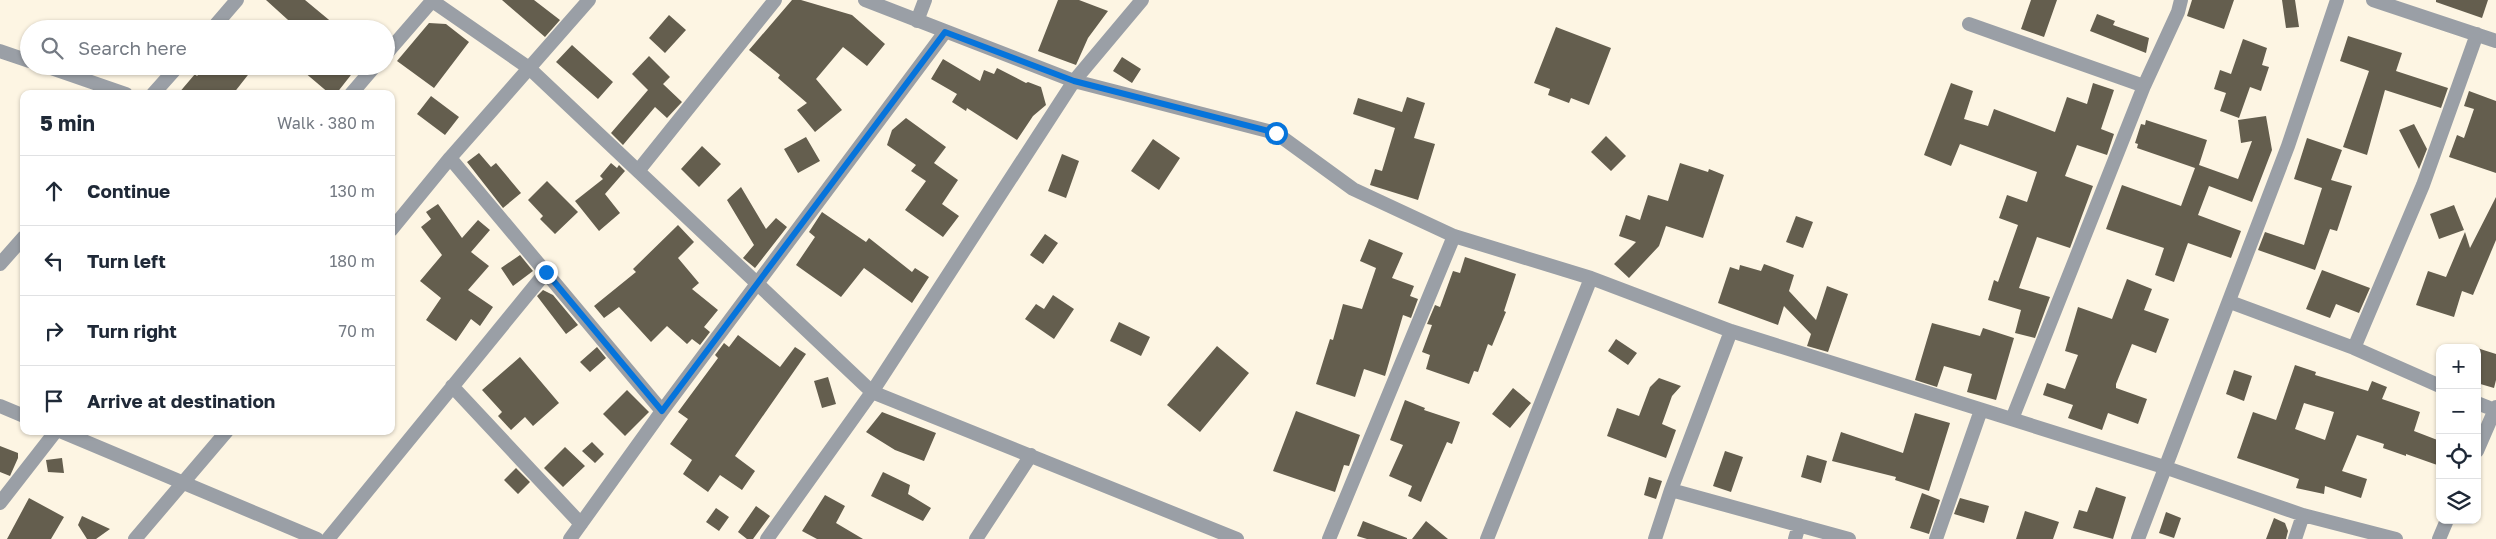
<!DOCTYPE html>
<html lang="en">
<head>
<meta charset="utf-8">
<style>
	:root { --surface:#fff; --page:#f2f2f3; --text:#1f2937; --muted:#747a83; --line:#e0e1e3 }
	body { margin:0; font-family:"Golos Text",sans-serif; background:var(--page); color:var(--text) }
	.controls { position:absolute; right:15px; bottom:15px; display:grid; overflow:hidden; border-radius:10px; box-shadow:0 1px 4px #0004 }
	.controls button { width:45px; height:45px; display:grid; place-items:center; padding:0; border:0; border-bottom:1px solid var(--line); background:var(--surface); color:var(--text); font:25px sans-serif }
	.stop { position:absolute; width:15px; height:15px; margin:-11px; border:4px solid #0674db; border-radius:50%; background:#fff }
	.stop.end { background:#0674db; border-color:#fff; box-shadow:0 1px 5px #0008 }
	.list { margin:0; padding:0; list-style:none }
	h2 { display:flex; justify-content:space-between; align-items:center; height:65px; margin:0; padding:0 20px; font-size:21px }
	h2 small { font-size:16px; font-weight:400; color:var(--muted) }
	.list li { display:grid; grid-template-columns:32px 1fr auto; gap:15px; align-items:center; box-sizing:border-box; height:70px; padding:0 20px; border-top:1px solid var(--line) }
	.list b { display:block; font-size:19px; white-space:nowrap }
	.list em { font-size:16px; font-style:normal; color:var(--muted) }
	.icon { flex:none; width:28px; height:28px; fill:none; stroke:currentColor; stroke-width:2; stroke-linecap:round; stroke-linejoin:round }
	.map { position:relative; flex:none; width:2496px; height:539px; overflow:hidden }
	.search { position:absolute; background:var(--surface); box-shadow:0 1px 4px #0004; left:20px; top:20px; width:375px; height:55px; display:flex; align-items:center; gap:12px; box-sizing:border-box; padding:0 18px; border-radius:28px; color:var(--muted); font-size:19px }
	.panel { position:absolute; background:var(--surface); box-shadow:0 1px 4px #0004; left:20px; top:90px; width:375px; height:345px; border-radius:10px }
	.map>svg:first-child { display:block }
	.building { fill:#645e4e; fill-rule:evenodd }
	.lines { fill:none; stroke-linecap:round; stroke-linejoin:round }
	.minor { stroke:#9a9fa6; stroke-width:14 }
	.tertiary { stroke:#9a9fa6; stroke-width:14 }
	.route { stroke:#0674db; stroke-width:6 }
</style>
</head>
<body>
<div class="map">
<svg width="2496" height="539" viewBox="0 0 2496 539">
	<rect width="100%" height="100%" fill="#fdf5e3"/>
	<path class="building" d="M266 0H305L340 29H298Z
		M502 0H534L560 20 545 37Z
		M792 0H801L852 15 885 44 867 66 843 47 816 79 842 110 815 132 797 110 807 103 778 78 780 75 749 50Z
		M1058 0H1079L1108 11 1088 38 1076 65 1038 51Z
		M2031 0H2057L2044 37 2021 29Z
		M2192 0H2234L2224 29 2187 16Z
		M2282 0H2295L2299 27 2286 28Z
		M2436 0H2488L2482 18 2436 2Z
		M2097 14 2115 21 2113 25 2149 38 2146 53 2090 31Z
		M669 15 686 30 665 53 649 38Z
		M429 23 446 24 469 42 434 88 397 61Z
		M1556 27 1611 48 1589 105 1571 98 1569 103 1548 95 1550 89 1534 83Z
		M2348 36 2402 53 2396 71 2448 88 2441 108 2385 90 2367 155 2343 147 2369 71 2340 61Z
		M2243 39 2267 48 2262 65 2269 67 2261 91 2250 87 2239 118 2220 111 2226 93 2214 89 2220 70 2231 74Z
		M572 45 613 82 598 99 556 62Z
		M649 56 670 77 663 84 682 102 667 118 655 107 623 145 611 133 648 90 632 74Z
		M1122 57 1141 69 1132 83 1113 71Z
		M943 59 980 81 984 70 994 74 997 68 1026 83 1028 82 1041 87 1046 105 1033 116 1017 140 967 108 966 111 952 102 957 94 931 79Z
		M206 66H255L233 94H178L195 74 197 76Z
		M297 66H358L336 94H330Z
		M1951 83 1973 91 1964 119 1988 126 1994 109 2055 132 2067 97 2087 104 2093 83 2114 90 2101 129 2114 134 2107 155 2077 145 2065 176 2093 186 2070 248 2037 237 2019 288 2050 297 2035 338 2015 333 2021 310 1988 300 1994 280 1998 282 2018 225 1999 218 2007 195 2027 202 2037 172 1960 144 1951 166 1924 155Z
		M2469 91 2496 101V173L2449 157 2457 135 2464 138 2474 109 2464 106Z
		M431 96 459 117 445 135 417 114Z
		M1407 97 1425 103 1414 138 1435 144 1418 200 1370 185 1375 169 1382 171 1395 128 1353 114 1358 98 1402 112Z
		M2266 116 2272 150 2252 202 2209 186 2198 215 2241 231 2231 258 2188 243 2174 282 2155 275 2164 248 2106 229 2122 185 2181 206 2195 168 2137 148 2138 144 2135 143 2141 124 2145 125 2146 120 2207 140 2199 165 2238 179 2252 141 2241 143 2238 120Z
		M906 118 946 147 934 163 958 180 942 204 959 216 943 237 905 210 926 181 911 171 916 165 887 145 892 130Z
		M2414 124 2427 149 2419 169 2399 130Z
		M1606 136 1626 156 1611 171 1591 152Z
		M806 137 820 161 798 173 784 149Z
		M2307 138 2342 150 2331 180 2352 186 2337 231 2330 229 2315 270 2258 250 2265 232 2304 245 2322 188 2294 179Z
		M1153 139 1180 158 1159 190 1131 171Z
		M702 146 721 164 699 187 681 169Z
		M479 153 491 167 496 163 521 193 503 208 467 162Z
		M1062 154 1079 161 1066 198 1048 191Z
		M611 163 617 168 619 165 625 171 605 194 620 213 599 231 575 201 603 179 600 176Z
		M1680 163 1708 172 1709 169 1724 175 1703 238 1666 226 1659 246 1629 278 1614 264 1636 242 1619 236 1626 215 1640 220 1648 195 1668 201Z
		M547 181 578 212 555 234 540 219 543 216 528 200Z
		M741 187 766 229 776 218 787 227 755 268 743 258 754 245 727 200Z
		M2496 197V240L2473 295 2462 291 2454 317 2416 305 2428 271 2446 277 2465 232 2470 248Z
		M438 204 462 238 478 220 490 230 471 252 489 266 468 290 493 307 480 326 471 319 456 341 426 320 441 298 420 281 442 255 421 227 431 219 426 212Z
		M2454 205 2464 230 2439 239 2430 214Z
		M822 212 866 242 869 238 912 272 915 268 929 277 912 303 864 268 841 297 796 265 815 237 809 232Z
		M1796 216 1813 222 1803 248 1786 242Z
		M678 225 694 242 678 258 699 283 692 289 718 310 704 327 710 332 700 345 692 339 687 344 667 326 651 342 619 307 604 318 594 306 636 272 633 269Z
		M1045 234 1058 243 1043 264 1030 255Z
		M1369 239 1403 253 1392 278 1414 286 1410 296 1418 299 1411 318 1403 315 1385 376 1364 369 1355 397 1316 384 1330 339 1333 340 1343 304 1362 309 1376 268 1360 261Z
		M520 255 533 271 513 286 501 268Z
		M1465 257 1516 274 1504 311 1506 312 1492 346 1488 344 1478 372 1474 371 1469 384 1426 369 1430 355 1422 352 1432 325 1427 324 1435 305 1440 307 1453 271 1460 273Z
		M1764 264 1794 275 1789 291 1816 320 1827 286 1848 294 1828 352 1807 346 1811 334 1784 306 1778 325 1718 303 1730 267 1739 270 1740 265 1761 271Z
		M2322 270 2370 288 2359 313 2336 304 2330 318 2306 309Z
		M2127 279 2152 289 2144 310 2169 319 2156 353 2132 344 2116 384V388L2147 399 2138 424 2108 413 2102 430 2068 418 2073 405 2043 395 2047 383 2065 389 2078 355 2065 351 2078 307 2112 319Z
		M543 290 553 295 578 325 566 334 537 296Z
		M1053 295 1074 309 1054 339 1025 319 1036 304 1044 309Z
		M1119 322 1150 337 1141 356 1110 341Z
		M1932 323 1980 336 1983 328 2014 338 1996 400 1967 392 1972 374 1944 366 1937 387 1915 380Z
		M738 335 780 367 795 347 806 354 735 456 755 471 742 490 720 475 708 492 683 474 692 460 670 444 688 419 678 412 718 358 715 355 724 343 729 347Z
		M1616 339 1637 353 1628 365 1608 351Z
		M1217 346 1249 373 1200 432 1167 405Z
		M597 347 606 358 590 372 580 362Z
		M2477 348 2496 354V380L2494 388 2477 383Z
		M520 357 559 403 533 426 525 417 511 430 498 416 502 412 482 390Z
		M2295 365 2316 372 2315 375 2368 391 2372 381 2387 387 2382 399 2420 412 2414 431 2440 441V466L2406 454V456L2383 448 2384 444 2357 435 2342 471 2367 479 2361 498 2325 486 2324 494 2296 488 2299 479 2237 458 2253 412 2276 420ZM2304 403 2334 412 2325 440 2295 429Z
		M2234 370 2252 376 2244 401 2226 394Z
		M828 377 836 404 822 408 814 381Z
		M1659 378 1681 386 1672 396 1662 424 1676 430 1666 458 1607 436 1617 408 1639 416 1650 387Z
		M1513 388 1531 403 1510 428 1492 414Z
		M627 390 649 412 625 436 603 414Z
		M1405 400 1425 408 1424 410 1460 422 1452 444 1447 442 1421 502 1408 496 1412 486 1389 476 1403 445 1390 440Z
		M1296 411 1360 435 1349 466 1344 465 1335 492 1273 471Z
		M882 412 936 433 924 461 895 450 866 432Z
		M1915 413 1950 423 1929 491 1895 480 1896 477 1832 461 1841 432 1903 453Z
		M592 442 604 454 595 463 582 451Z
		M0 446 18 453V458L10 476 0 472Z
		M565 447 585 466 563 487 544 468Z
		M1725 451 1743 457 1731 492 1713 486Z
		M1807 455 1827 461 1821 483 1801 477Z
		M62 458 64 473 48 472 46 460Z
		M516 468 530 482 518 494 504 480Z
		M883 472 910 485 908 494 931 508 923 521 871 496Z
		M1649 477 1662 481 1656 499 1644 495Z
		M2096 487 2126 497 2113 539 2073 528 2079 510 2087 512Z
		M1922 493 1940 500 1929 534 1910 528Z
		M825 495 845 506 836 523 863 539H817L802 531Z
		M29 498 64 517 51 539H7Z
		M1960 498 1989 506 1984 523 1954 514Z
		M756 506 770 516 753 539H747L738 532Z
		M716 508 729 517 719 531 706 522Z
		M2025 511 2059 522 2053 539H2016Z
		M2166 512 2181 518 2174 538 2159 533Z
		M82 516 110 529 96 539H87L78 525Z
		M2274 518 2285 523 2288 531 2286 539H2266Z
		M1363 521 1407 538V539H1367L1357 536Z
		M1426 521 1448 539H1412Z"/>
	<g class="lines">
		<path class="minor" d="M431 0 529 68 872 392 1237 539
			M865 0 1074 81 1276 133 1353 189 1454 236 1591 278 1731 331 2164 467 2303 515 2396 539
			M2373 0 2496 41
			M917 21 925 0
			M1969 24 2144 86
			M212 29 237 0
			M0 51 29 61
			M386 54 432 1
			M45 66 126 94
			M153 94 178 66
			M351 94 375 66
			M450 158 662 411
			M638 171 775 0
			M391 230 450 158 589 0
			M0 264 24 237
			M2230 302 2354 348 2440 386
			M2354 348 2423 185 2477 34
			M452 386 581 524
			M2477 403 2495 410
			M2012 419 2144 86 2178 12 2181 0
			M2477 451 2496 407
			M1671 490 1849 539
			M0 503 56 431
			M135 539 227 431
			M328 539 546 272
			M570 539 662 411 945 32
			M767 539 872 392 1074 81 1142 0
			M976 539 1031 455
			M1329 539 1454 236
			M1487 539 1591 278
			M1655 539 1671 490 1731 331
			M1795 539 1799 525
			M1936 539 1981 410
			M2138 539 2288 146 2337 0
			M2295 539 2303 515
			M2439 539 2447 520"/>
		<path class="tertiary" d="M0 406 24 416
			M60 431 317 539"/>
	</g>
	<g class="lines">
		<path class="route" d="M546 272 662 411 945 32 1074 81 1276 133"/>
	</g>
</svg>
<div class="controls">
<button>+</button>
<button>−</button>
<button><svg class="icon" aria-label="locate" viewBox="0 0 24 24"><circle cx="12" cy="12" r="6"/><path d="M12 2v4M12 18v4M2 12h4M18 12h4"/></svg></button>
<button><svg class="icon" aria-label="layers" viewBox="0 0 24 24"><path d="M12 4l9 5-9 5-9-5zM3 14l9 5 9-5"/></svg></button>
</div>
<div class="stop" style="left:1276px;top:133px"></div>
<div class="stop end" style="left:546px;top:272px"></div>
<div class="search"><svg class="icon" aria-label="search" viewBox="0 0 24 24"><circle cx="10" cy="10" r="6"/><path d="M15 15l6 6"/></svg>Search here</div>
<section class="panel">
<h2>5 min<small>Walk · 380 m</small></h2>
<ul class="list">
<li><svg class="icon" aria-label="ahead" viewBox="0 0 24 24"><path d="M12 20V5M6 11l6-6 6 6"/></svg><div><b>Continue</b></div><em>130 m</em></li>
<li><svg class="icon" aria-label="left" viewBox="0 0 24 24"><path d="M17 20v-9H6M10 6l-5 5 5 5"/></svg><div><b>Turn left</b></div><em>180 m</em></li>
<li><svg class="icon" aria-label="right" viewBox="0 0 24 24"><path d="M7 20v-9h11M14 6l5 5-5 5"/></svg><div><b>Turn right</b></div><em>70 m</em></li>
<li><svg class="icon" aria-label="arrive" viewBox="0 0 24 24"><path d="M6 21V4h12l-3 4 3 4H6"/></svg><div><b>Arrive at destination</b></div></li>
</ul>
</section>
</div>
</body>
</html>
